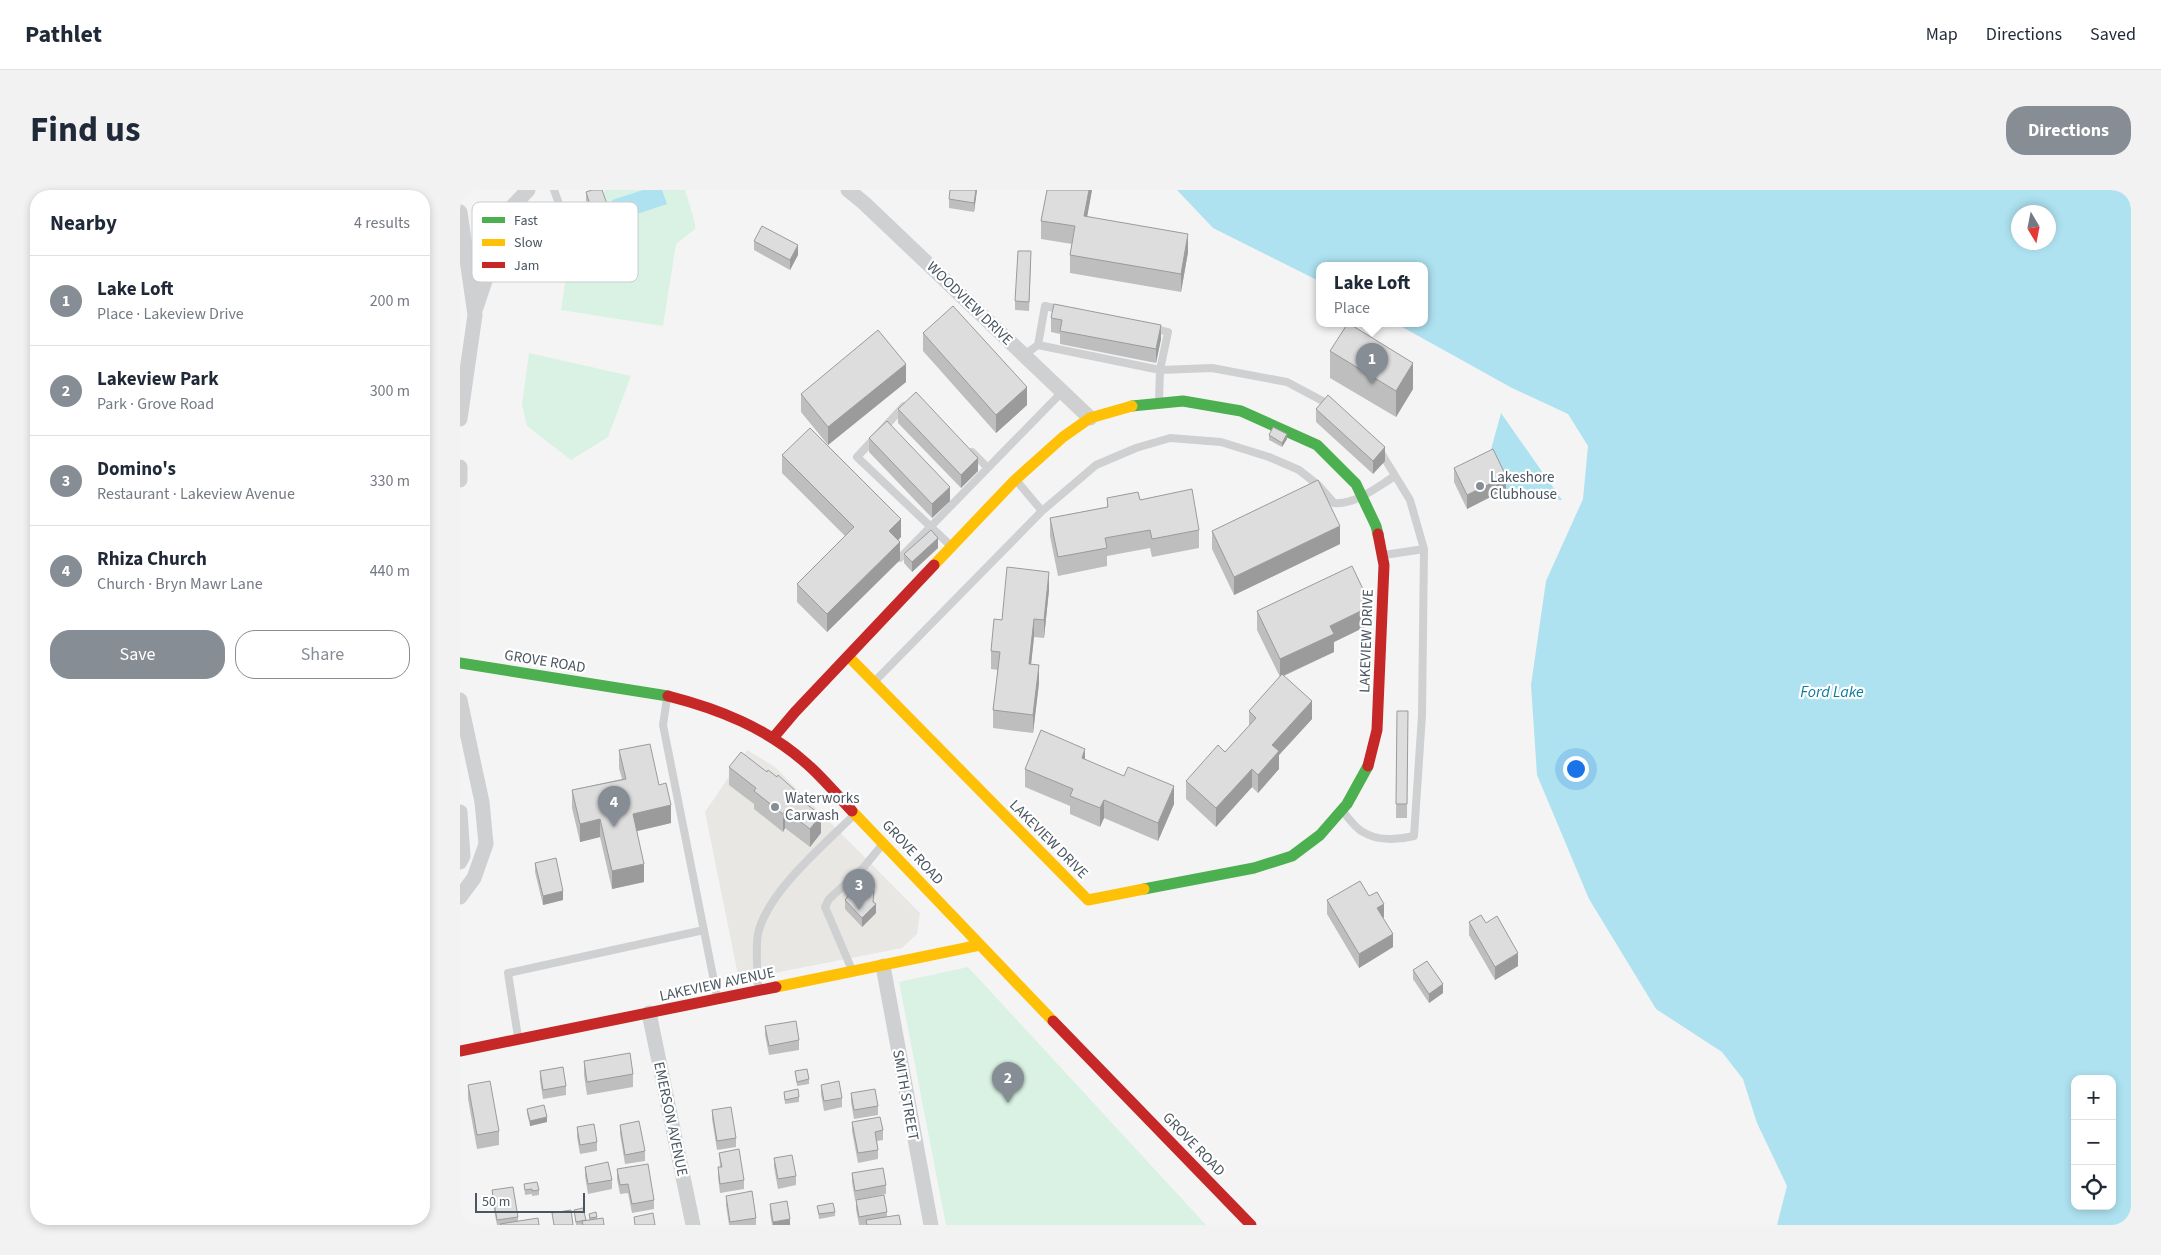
<!DOCTYPE html>
<html lang="en">
<head>
<meta charset="utf-8">
<style>
	:root { --surface:#fff; --page:#f2f2f3; --text:#1f2937; --muted:#747a83; --line:#e0e1e3; --accent:#868d94 }
	body { margin:0; font-family:"Source Sans 3",sans-serif; background:var(--page); color:var(--text) }
	.controls { position:absolute; right:15px; bottom:15px; display:grid; overflow:hidden; border-radius:10px; box-shadow:0 2px 8px #0003 }
	.controls button { width:45px; height:45px; display:grid; place-items:center; padding:0; border:0; border-bottom:1px solid var(--line); background:var(--surface); color:var(--text); font:25px sans-serif }
	.compass { position:absolute; left:1551px; top:15px; width:45px; height:45px; border-radius:50%; background:var(--surface); box-shadow:0 2px 8px #0003; rotate:170deg }
	.scale { position:absolute; left:15px; bottom:12px; width:110px; box-sizing:border-box; padding-left:5px; border:2px solid #4a5661; border-top:0; font-size:14px; line-height:18px; white-space:nowrap; color:#4a5661; -webkit-text-stroke:4px #fff; paint-order:stroke }
	.you { position:absolute; left:1115px; top:578px; width:18px; height:18px; margin:-12px; border:4px solid #fff; border-radius:50%; background:#1a73e8; box-shadow:0 0 0 8px #1a73e833 }
	.badge { display:grid; place-items:center; width:32px; height:32px; border-radius:50%; background:var(--accent); color:#fff; font-size:16px; font-weight:700 }
	.pin { position:absolute; translate:-50% -41px; filter:drop-shadow(0 1px 2px #0008) }
	.pin::after { content:''; position:absolute; top:26px; width:18px; height:15px; background:inherit; clip-path:polygon(0 0,100% 0,50% 100%) }
	.popup { position:absolute; left:856px; top:72px; width:112px; height:65px; box-sizing:border-box; display:grid; place-content:center; border-radius:10px; background:var(--surface); filter:drop-shadow(0 1px 4px #0005); font-size:16px; white-space:nowrap; color:var(--muted) }
	.popup b { font-size:19px; color:var(--text) }
	.popup::after { content:''; position:absolute; left:50%; top:100%; margin-left:-10px; border:10px solid transparent; border-top-color:var(--surface) }
	.list { margin:0; padding:0; list-style:none }
	h2 { display:flex; justify-content:space-between; align-items:center; height:65px; margin:0; padding:0 20px; font-size:21px }
	h2 small { font-size:16px; font-weight:400; color:var(--muted) }
	.list li { display:grid; grid-template-columns:32px 1fr auto; gap:15px; align-items:center; box-sizing:border-box; height:90px; padding:0 20px; border-top:1px solid var(--line) }
	.list b { display:block; font-size:19px; white-space:nowrap }
	.list p { margin:0; font-size:16px; white-space:nowrap; color:var(--muted) }
	.list em { font-size:16px; font-style:normal; color:var(--muted) }
	.actions { display:flex; gap:10px; padding:15px 20px }
	.actions a { flex:1; padding:11px 0; border:1px solid var(--accent); border-radius:20px; text-align:center; font-size:18px; color:var(--accent) }
	.actions .main { background:var(--accent); color:#fff }
	.icon { flex:none; width:28px; height:28px; fill:none; stroke:currentColor; stroke-width:2; stroke-linecap:round; stroke-linejoin:round }
	.map { position:relative; flex:none; width:1671px; height:1035px; overflow:hidden; border-radius:20px }
	header { display:flex; align-items:center; gap:30px; box-sizing:border-box; height:70px; padding:0 25px; background:var(--surface); border-bottom:1px solid var(--line) }
	header strong { font-size:24px }
	nav { display:flex; gap:28px; margin-inline-start:auto; font-size:18px }
	.intro { display:flex; align-items:center; justify-content:space-between; box-sizing:border-box; height:120px; padding:0 30px }
	h1 { margin:0; font-size:35px }
	.button { padding:12px 22px; border-radius:20px; background:var(--accent); color:#fff; font-size:18px; font-weight:700 }
	main { display:flex; gap:30px; padding:0 30px }
	aside { flex:1; background:var(--surface); border-radius:20px; box-shadow:0 2px 8px #0003 }
	.map>svg:first-child { display:block }
	.commercial { fill:#e8e7e3 }
	.green { fill:#d9f2e3 }
	.water { fill:#aee2f0; fill-rule:evenodd }
	.lines { fill:none; stroke-linecap:round; stroke-linejoin:round }
	.lane { stroke:#ced0d2; stroke-width:8 }
	.street { stroke:#ced0d2; stroke-width:15 }
	.fast { stroke:#4caf50; stroke-width:11 }
	.slow { stroke:#ffc107; stroke-width:11 }
	.jam { stroke:#c62828; stroke-width:11 }
	.wall { fill:#bebebf }
	.shaded-wall { fill:#9b9b9b }
	.building { fill:#ddddde; stroke:#9b9b9b }
	.poi-dot { fill:#868d94; stroke:#fff; stroke-width:2 }
	.labels { text-anchor:middle; stroke-width:4.5; stroke-linejoin:round; paint-order:stroke }
	.street-label { font-size:15px; fill:#4a5661; stroke:#fff }
	.poi-label { font-size:15px; fill:#4a5661; stroke:#fff; text-anchor:start }
	.water-label { font-size:16px; font-style:italic; fill:#0c7c9b; stroke:#fff }
	.key { fill:#fff; stroke:#c9ccd0; stroke-width:1 }
	.key-label { font-size:14px; fill:#4a5661 }
</style>
</head>
<body>
<header>
<strong>Pathlet</strong>
<nav><a>Map</a><a>Directions</a><a>Saved</a></nav>
</header>
<div class="intro"><h1>Find us</h1><a class="button">Directions</a></div>
<main>
<aside>
<h2>Nearby<small>4 results</small></h2>
<ul class="list">
<li><span class="badge">1</span><div><b>Lake Loft</b><p>Place · Lakeview Drive</p></div><em>200 m</em></li>
<li><span class="badge">2</span><div><b>Lakeview Park</b><p>Park · Grove Road</p></div><em>300 m</em></li>
<li><span class="badge">3</span><div><b>Domino's</b><p>Restaurant · Lakeview Avenue</p></div><em>330 m</em></li>
<li><span class="badge">4</span><div><b>Rhiza Church</b><p>Church · Bryn Mawr Lane</p></div><em>440 m</em></li>
</ul>
<div class="actions"><a class="main">Save</a><a>Share</a></div>
</aside>
<div class="map">
<svg width="1671" height="1035" viewBox="0 0 1671 1035">
	<rect width="100%" height="100%" fill="#f4f4f4"/>
	<path class="commercial" d="M287 560 315 577 460 723 457 744 442 758 279 790 245 622Z"/>
	<path class="green" d="M145 0H225L235 33V39L216 54 203 136 101 120 113 39 128 41 129 38 134 36 126 11 142 6Z
		M69 163 171 186 148 247 111 270 67 236 62 215Z
		M508 777 746 1035H486L439 792Z"/>
	<path class="water" d="M183 0H202L207 14 159 30 152 10Z
		M717 0H1671V1035H1317L1327 996 1297 933 1283 889 1262 862 1196 819 1129 709 1077 585 1071 495 1086 391 1123 309 1128 256 1108 224 1052 198 935 133H964V75H860L859 91 753 38ZM1588 22V52H1558V22ZM1615 889H1652V1016H1615Z
		M1041 223 1102 310H1059L1046 299 1030 263Z"/>
	<g class="lines">
		<path class="lane" d="M84 37 103 25 94 0
			M693 138 708 142 700 180 752 178 827 192 872 216
			M578 155 585 116 603 120
			M564 165 578 155 700 180 699 212
			M444 216 397 267 490 355
			M512 262 528 278
			M556 290 582 321
			M924 365 964 359
			M440 368 602 202
			M415 491 582 321 636 275 676 258 710 248 761 252 809 267 839 280 858 295 874 313C896 315 917 297 935 286
			M207 508 203 535 257 806
			M883 622C889 628 895 638 903 642 917 651 938 650 954 646L962 525 964 359 950 310 920 261
			M392 780 365 717 369 709 403 678 422 655
			M298 798C298 781 295 760 298 744 307 702 364 655 394 625
			M58 847 48 783 244 740"/>
		<path class="street" d="M388 0 404 13 630 228
			M0 22 15 125 0 229
			M16 118 33 67 52 17 68 0
			M0 277V290
			M0 510 22 612 26 654 14 688 0 707
			M0 622 3 666 0 672
			M423 776 471 1035
			M189 823 233 1035"/>
		<path class="fast" d="M672 216 723 211 781 221 857 255 896 294 916 336 918 344
			M0 473 208 506
			M684 699 794 678 832 666 860 645 887 614 908 576"/>
		<path class="slow" d="M474 375 554 291 603 247 630 228 672 216
			M388 466 628 710 684 699
			M392 621 593 831
			M316 797 520 755"/>
		<path class="jam" d="M208 506C259 519 307 538 347 574 363 588 377 605 392 621
			M313 548 335 522 474 375
			M908 576 917 540 924 375 918 344
			M593 831 791 1035
			M0 861 316 797"/>
	</g>
	<path class="wall" d="M517 0 514 22 489 18V9Z
		M587 0H632L627 26 728 62 721 102 610 83V65L612 54 581 49V31Z
		M126 2 150 31 134 36 126 11Z
		M294 51 338 65 330 80 294 60Z
		M571 71 569 121 555 120V111Z
		M591 128 701 149 696 173 600 154V144L591 142Z
		M463 143 567 215 536 243 463 161Z
		M870 161 953 199 936 227 870 188Z
		M446 192 368 255 341 222V204Z
		M438 219 518 281 501 298 438 233Z
		M856 219 925 271 913 284 856 232Z
		M809 245 827 249 822 257 809 250Z
		M409 248 490 311 472 328 409 262Z
		M322 265 441 347 438 350 440 370 367 442 337 412V394L385 346 322 283Z
		M994 278 1046 299 1007 319 994 292Z
		M647 308 680 310 739 340V358L692 367 690 358 647 366V376L598 386 590 346V328L647 317Z
		M752 341 880 354 774 405 752 359Z
		M478 358 452 382 444 373V364Z
		M589 400 584 448 574 447 571 475 579 493 573 543 533 538V520L538 480 531 479V461L542 430Z
		M797 421 911 434 874 452V462L824 486 852 529 819 565V579L798 603 792 597 756 637 726 609V591L765 562 789 536V521L820 487 797 440Z
		M937 521H948L947 628H936Z
		M159 560 199 595 211 633 177 641 184 692 152 699 140 647 120 652 112 618V600L162 589 159 578Z
		M625 570 714 614 698 651 644 628 640 637 610 624V616L565 597V579Z
		M269 577 361 643 350 657 325 638 323 642 294 619V614L269 595Z
		M75 673 103 710 83 715 75 682Z
		M399 697 414 712 416 723 402 737 385 719V710Z
		M909 706 924 727 923 728 933 757 899 778 867 724V710Z
		M1009 732 1026 733 1058 776 1035 790 1009 745Z
		M953 780 983 803 969 813 953 789Z
		M305 836 339 850V860L309 865 305 845Z
		M124 871 173 884V897L127 905 124 885Z
		M80 881 106 896V905L83 909 80 890Z
		M335 881 349 889V894L337 896Z
		M8 895 39 941V955L17 959 8 909Z
		M361 895 382 908V917L364 921 361 904Z
		M324 902 339 907V912L325 914Z
		M391 903 418 916V925L394 929 391 912Z
		M67 919 87 932 70 936 67 923Z
		M252 920 276 948V957L257 960 252 929Z
		M392 932 423 940V950L417 951 418 960V969L398 973 392 941Z
		M160 935 185 961V971L165 974 160 944Z
		M117 937 137 952V961L120 964 117 947Z
		M259 963 284 990V999L260 1003 258 987V977H260Z
		M314 968 336 986V995L318 999 314 977Z
		M125 977 152 990V999L128 1004 125 986Z
		M157 979 194 1010V1019L172 1023 168 1003 160 1004 157 989Z
		M392 983 426 995V1004L395 1010 392 992Z
		M64 994 79 1000V1005L72 1006V1004L65 1005Z
		M32 1000 58 1027V1031L79 1035H37L32 1010Z
		M266 1006 296 1028V1035H269L266 1015Z
		M396 1010 427 1022V1027L441 1035H399L396 1019Z
		M310 1014 330 1035H312L310 1023Z
		M357 1016 375 1022V1026L359 1029Z
		M123 1018 126 1031 129 1030V1024L137 1027V1029L144 1035H116L114 1020Z"/>
	<path class="shaded-wall" d="M516 0H517L514 22V13Z
		M629 0H632L624 44V26Z
		M150 22V31L134 36V27Z
		M728 44V62L721 102V84Z
		M338 55V65L330 80V70Z
		M701 135V149L696 173V159Z
		M953 173V199L936 227V201Z
		M446 174V192L368 255V237Z
		M567 197V215L536 243V225Z
		M827 244V249L822 257V253Z
		M925 257V271L913 284V271Z
		M518 268V281L501 298V285Z
		M1046 286V299L1007 319V305Z
		M490 297V311L472 328V314Z
		M441 329V347L429 359V341Z
		M880 336V354L774 405V387Z
		M478 348V358L452 382V372Z
		M440 352V370L367 442V424Z
		M589 382V400L584 448V430Z
		M911 416V434L874 452V462L820 487V469L870 436Z
		M574 429V447L569 492V474Z
		M579 475V493L573 543V525Z
		M852 511V529L819 565V579L798 603V585L812 555Z
		M625 559V577L622 568Z
		M792 579V597L756 637V618Z
		M714 596V614L698 651V633Z
		M644 610V628L640 637V618Z
		M211 615V633L173 642V624Z
		M325 620V638L323 642V624Z
		M361 625V643L350 657V639Z
		M140 629V647L120 652V634Z
		M184 674V692L152 699V681Z
		M103 701V710L83 715V706Z
		M416 714V723L402 737V728Z
		M924 714V727L917 731V718Z
		M933 744V757L899 778V764Z
		M1058 763V776L1035 790V777Z
		M983 794V803L969 813V804Z
		M87 927V932L70 936V931Z
		M330 1029V1035H313V1032Z"/>
	<path class="building" d="M132 0H142L150 22 134 27 126 2Z
		M490 0H516L514 13 489 9Z
		M587 0H629L624 26 728 44 721 84 610 65 615 36 581 31Z
		M302 36 338 55 330 70 294 51Z
		M558 61H571L569 112 555 111Z
		M594 114 701 135 696 159 600 141 602 130 591 128Z
		M493 116 567 197 536 225 463 143Z
		M888 133 953 173 936 201 870 161Z
		M418 140 446 174 368 237 341 204Z
		M456 202 518 268 501 285 438 219Z
		M868 205 925 257 913 271 856 219Z
		M427 231 490 297 472 314 409 248Z
		M813 237 827 244 822 253 809 245Z
		M350 238 441 329 429 341 440 352 367 424 337 394 394 337 322 265Z
		M1033 259 1046 286 1007 305 994 278Z
		M858 290 880 336 774 387 752 341Z
		M732 299 739 340 692 349 690 340 645 348 647 358 598 367 590 328 648 317 647 308 678 302 680 310Z
		M471 340 478 348 452 372 444 364Z
		M892 376 911 416 870 436 874 444 820 469 797 421Z
		M547 377 589 382 584 430 574 429 569 474 579 475 573 525 533 520 540 462 531 461 534 429 542 430Z
		M822 484 852 511 812 555 819 561 798 585 792 579 756 618 726 591 758 555 765 562 796 528 789 521Z
		M937 521H948L947 614H936Z
		M581 540 625 559 622 568 664 586 668 577 714 596 698 633 644 610 640 618 610 606 613 599 565 579Z
		M190 554 199 595 206 593 211 615 173 624 184 674 152 681 140 629 120 634 112 600 166 589 159 560Z
		M281 562 307 582 308 580 317 587 318 585 337 602 334 605 361 625 350 639 325 620 323 624 294 601 296 598 269 577Z
		M96 668 103 701 83 706 75 673Z
		M900 691 909 706 917 702 924 714 917 718 933 744 899 764 867 710Z
		M397 695 399 697 409 695 414 700 413 712 416 714 402 728 385 710Z
		M1021 725 1026 733 1037 726 1058 763 1035 777 1009 732Z
		M967 771 983 794 969 804 953 780Z
		M336 831 339 850 309 856 305 836Z
		M170 863 173 884 127 892 124 871Z
		M103 877 106 896 83 900 80 881Z
		M347 879 349 889 337 892 335 881Z
		M30 891 39 941 17 945 8 895Z
		M379 891 382 908 364 911 361 895Z
		M338 899 339 907 325 910 324 902Z
		M415 899 418 916 394 920 391 903Z
		M84 915 87 927 70 931 67 919Z
		M271 917 276 948 257 951 252 920Z
		M420 927 423 940 415 942 418 960 398 963 392 932Z
		M179 931 185 961 165 965 160 935Z
		M134 934 137 952 120 955 117 937Z
		M279 959 284 990 260 994 258 977H262L259 963Z
		M332 965 336 986 318 989 314 968Z
		M148 972 152 990 128 994 125 977Z
		M188 974 194 1010 172 1014 168 994 160 995 157 979Z
		M423 978 426 995 395 1001 392 983Z
		M77 992 79 1000 72 1001V999L65 1000 64 994Z
		M53 997 58 1027 37 1030 32 1000Z
		M292 1001 296 1028 270 1032 266 1006Z
		M424 1005 427 1022 399 1027 396 1010Z
		M327 1011 330 1029 313 1032 310 1014Z
		M373 1013 375 1022 359 1024 357 1016Z
		M123 1018 126 1030 116 1032 114 1020Z
		M111 1020 113 1035H94L92 1023Z
		M136 1022 137 1027 130 1028 129 1024Z
		M193 1023 195 1035H175L174 1027Z
		M439 1025 441 1035H407L406 1030Z
		M78 1028 79 1035H41L40 1034Z
		M143 1028 144 1035H123L122 1031Z"/>
	<g class="poi-dot">
		<circle cx="1020" cy="296" r="5"/>
		<circle cx="315" cy="617" r="5"/>
	</g>
	<g class="labels">
		<g class="street-label">
			<text transform="translate(510 113) rotate(44)" y="5">WOODVIEW DRIVE</text>
			<text transform="translate(906 451) rotate(-88)" y="5">LAKEVIEW DRIVE</text>
			<text transform="translate(85 471) rotate(9)" y="5">GROVE ROAD</text>
			<text transform="translate(589 649) rotate(45)" y="5">LAKEVIEW DRIVE</text>
			<text transform="translate(453 662) rotate(47)" y="5">GROVE ROAD</text>
			<text transform="translate(257 794) rotate(-12)" y="5">LAKEVIEW AVENUE</text>
			<text transform="translate(446 905) rotate(80)" y="5">SMITH STREET</text>
			<text transform="translate(211 929) rotate(78)" y="5">EMERSON AVENUE</text>
			<text transform="translate(734 954) rotate(46)" y="5">GROVE ROAD</text>
		</g>
		<g class="poi-label">
			<text x="1030" y="292">Lakeshore<tspan x="1030" dy="17">Clubhouse</tspan></text>
			<text x="325" y="613">Waterworks<tspan x="325" dy="17">Carwash</tspan></text>
		</g>
		<g class="water-label">
			<text x="1372" y="507">Ford Lake</text>
		</g>
	</g>
	<rect x="12" y="12" width="166" height="80" rx="8" class="key"/>
	<rect x="22" y="27" width="23" height="6" fill="#4caf50"/>
	<rect x="22" y="49" width="23" height="7" fill="#ffc107"/>
	<rect x="22" y="72" width="23" height="6" fill="#c62828"/>
	<g class="key-label">
		<text x="54" y="35">Fast</text>
		<text x="54" y="57">Slow</text>
		<text x="54" y="80">Jam</text>
	</g>
</svg>
<div class="controls">
<button>+</button>
<button>−</button>
<button><svg class="icon" aria-label="locate" viewBox="0 0 24 24"><circle cx="12" cy="12" r="6"/><path d="M12 2v4M12 18v4M2 12h4M18 12h4"/></svg></button>
</div>
<svg class="compass" viewBox="-18 -18 36 36"><path d="M0-13l5 13h-10z" fill="#e53935"/><path d="M0 13l5-13h-10z" fill="#747a83"/></svg>
<div class="scale">50 m</div>
<div class="you"></div>
<div class="pin badge" style="left:912px;top:194px">1</div>
<div class="popup"><b>Lake Loft</b>Place</div>
<div class="pin badge" style="left:548px;top:913px">2</div>
<div class="pin badge" style="left:399px;top:720px">3</div>
<div class="pin badge" style="left:154px;top:637px">4</div>
</div>
</main>
</body>
</html>
